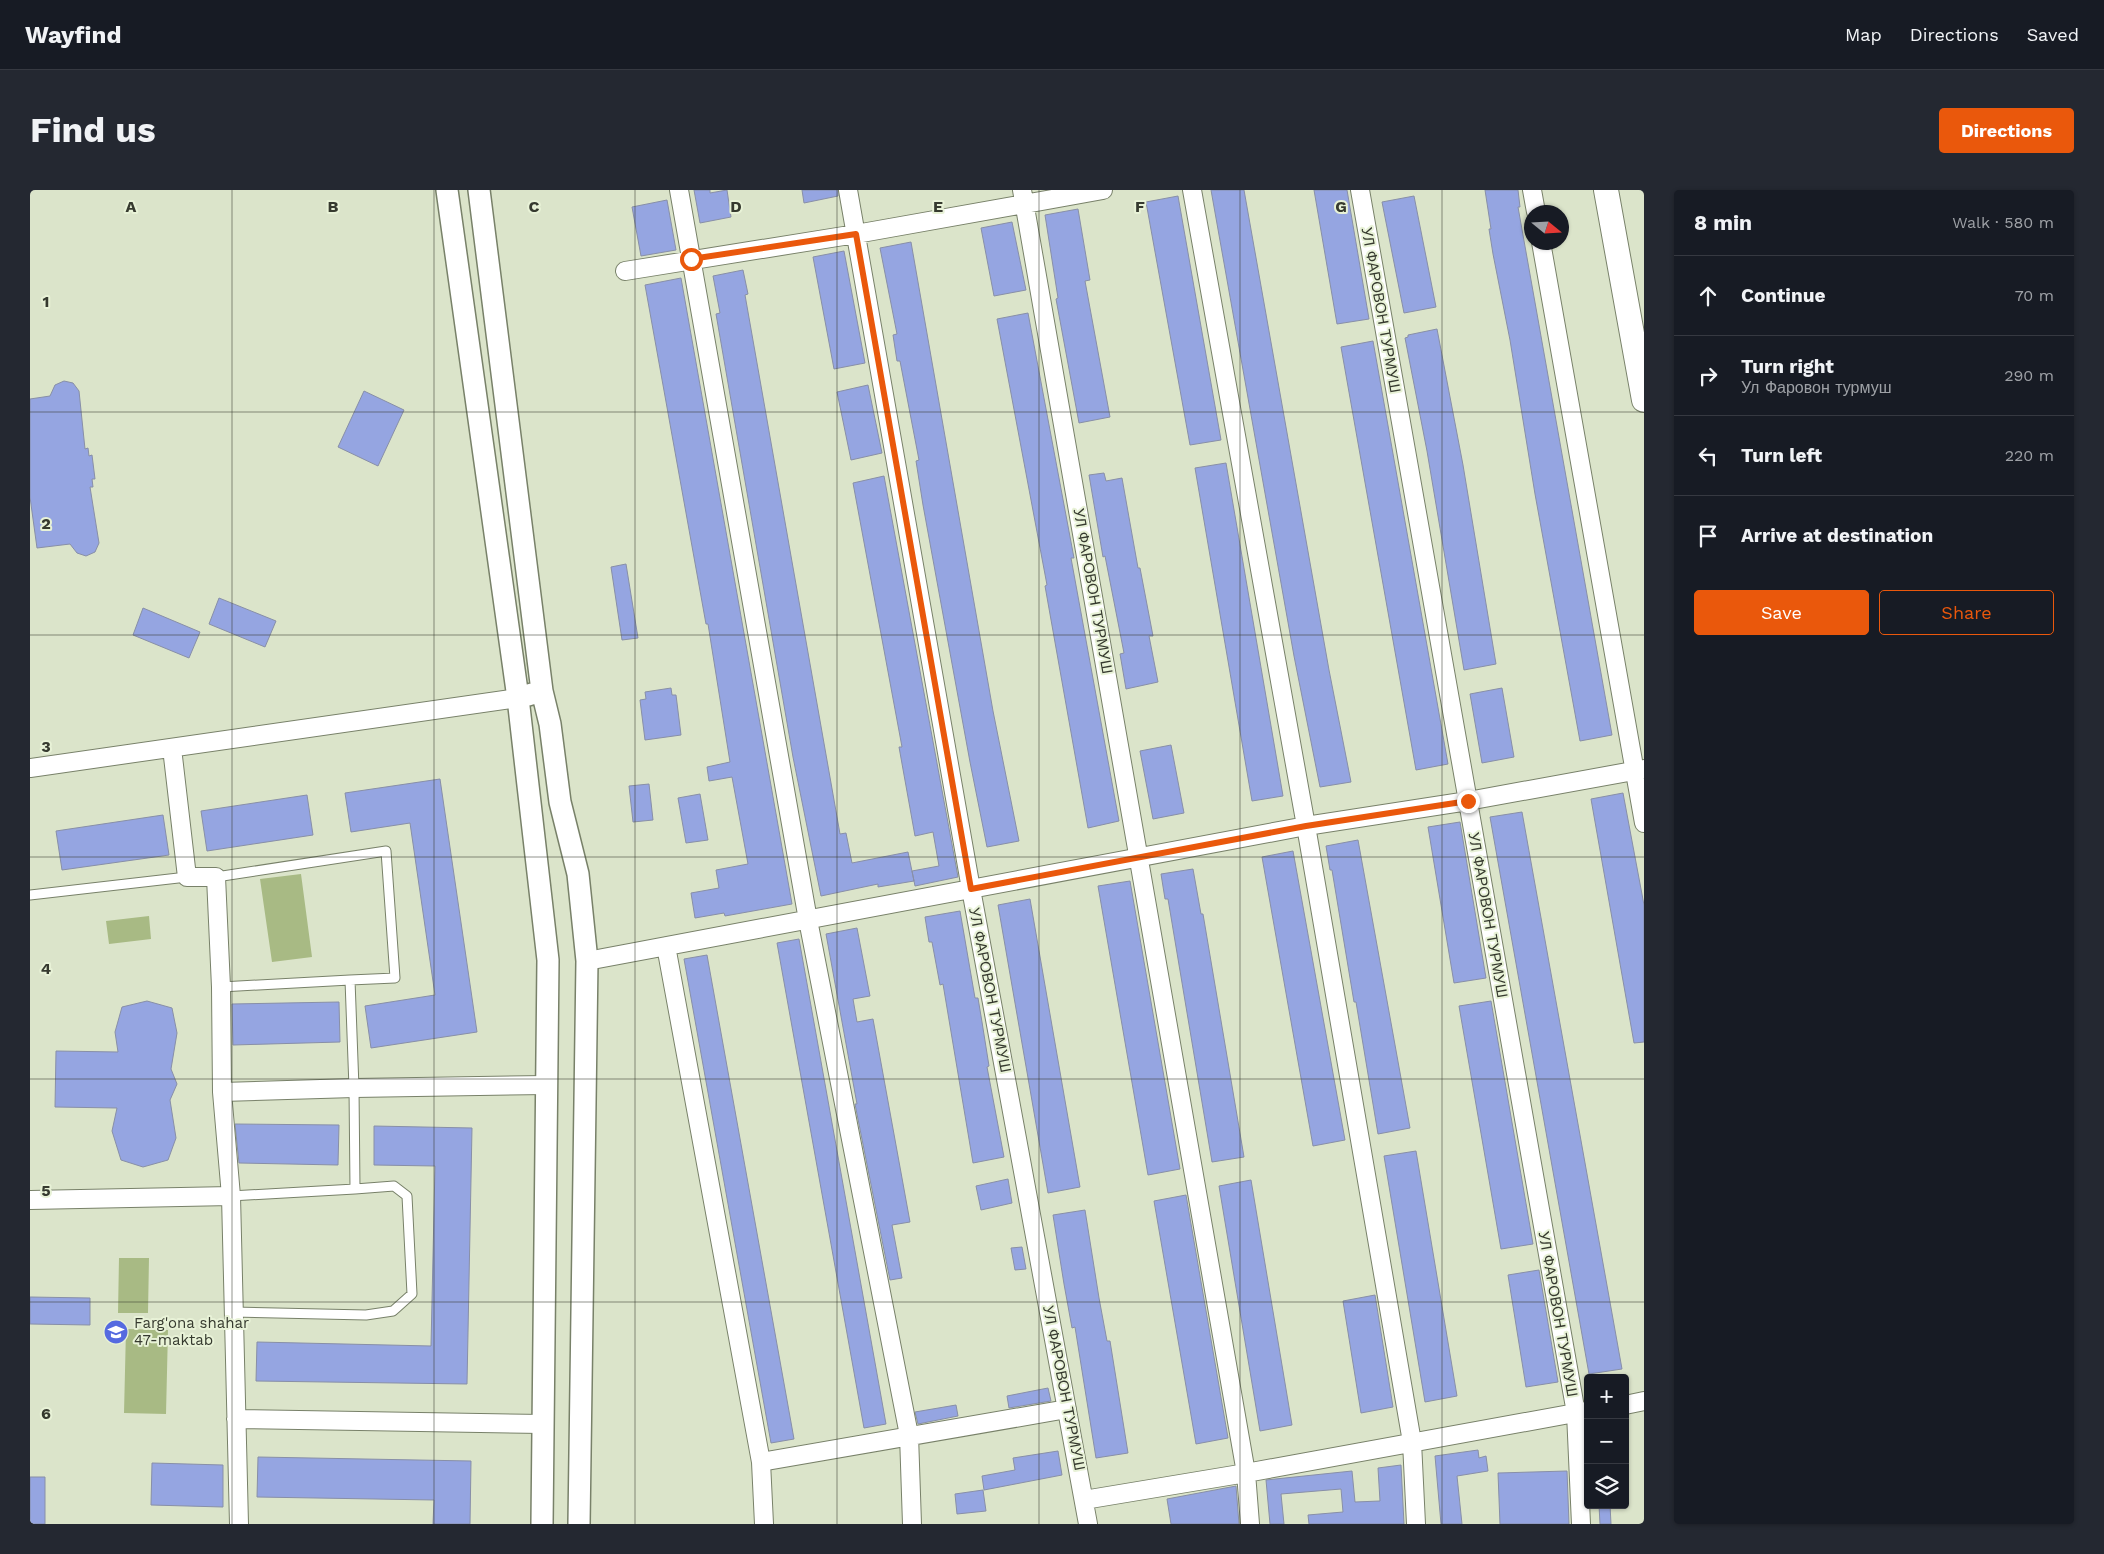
<!DOCTYPE html>
<html lang="en">
<head>
<meta charset="utf-8">
<style>
	:root { --surface:#171b24; --page:#242831; --text:#f1f3f6; --muted:#9ea1a6; --line:#363941; --accent:#ea580c }
	body { margin:0; font-family:"Work Sans",sans-serif; background:var(--page); color:var(--text) }
	.controls { position:absolute; right:15px; bottom:15px; display:grid; overflow:hidden; border-radius:5px; box-shadow:0 1px 4px #0004 }
	.controls button { width:45px; height:45px; display:grid; place-items:center; padding:0; border:0; border-bottom:1px solid var(--line); background:var(--surface); color:var(--text); font:25px sans-serif }
	.compass { position:absolute; left:1494px; top:15px; width:45px; height:45px; border-radius:50%; background:var(--surface); box-shadow:0 1px 4px #0004; rotate:108deg }
	.stop { position:absolute; width:15px; height:15px; margin:-11px; border:4px solid #ea580c; border-radius:50%; background:#fff }
	.stop.end { background:#ea580c; border-color:#fff; box-shadow:0 1px 5px #0008 }
	.list { margin:0; padding:0; list-style:none }
	h2 { display:flex; justify-content:space-between; align-items:center; height:65px; margin:0; padding:0 20px; font-size:21px }
	h2 small { font-size:16px; font-weight:400; color:var(--muted) }
	.list li { display:grid; grid-template-columns:32px 1fr auto; gap:15px; align-items:center; box-sizing:border-box; height:80px; padding:0 20px; border-top:1px solid var(--line) }
	.list b { display:block; font-size:19px; white-space:nowrap }
	.list p { margin:0; font-size:16px; white-space:nowrap; color:var(--muted) }
	.list em { font-size:16px; font-style:normal; color:var(--muted) }
	.actions { display:flex; gap:10px; padding:15px 20px }
	.actions a { flex:1; padding:11px 0; border:1px solid var(--accent); border-radius:5px; text-align:center; font-size:18px; color:var(--accent) }
	.actions .main { background:var(--accent); color:#fff }
	.icon { flex:none; width:28px; height:28px; fill:none; stroke:currentColor; stroke-width:2; stroke-linecap:round; stroke-linejoin:round }
	.map { position:relative; flex:none; width:1614px; height:1334px; overflow:hidden; border-radius:5px }
	header { display:flex; align-items:center; gap:30px; box-sizing:border-box; height:70px; padding:0 25px; background:var(--surface); border-bottom:1px solid var(--line) }
	header strong { font-size:24px }
	nav { display:flex; gap:28px; margin-inline-start:auto; font-size:18px }
	.intro { display:flex; align-items:center; justify-content:space-between; box-sizing:border-box; height:120px; padding:0 30px }
	h1 { margin:0; font-size:35px }
	.button { padding:12px 22px; border-radius:5px; background:var(--accent); color:#fff; font-size:18px; font-weight:700 }
	main { display:flex; gap:30px; padding:0 30px }
	aside { flex:1; background:var(--surface); border-radius:5px; box-shadow:0 1px 4px #0004 }
	.map>svg:first-child { display:block }
	.green { fill:#a8ba84 }
	.building { fill:#95a5e1; stroke:#888fa7 }
	.lines { fill:none; stroke-linecap:round; stroke-linejoin:round }
	.service-casing { stroke:#788169; stroke-width:11 }
	.minor-casing { stroke:#788169; stroke-width:20 }
	.tertiary-casing { stroke:#788169; stroke-width:24 }
	.secondary-casing { stroke:#788169; stroke-width:26 }
	.service { stroke:#fff; stroke-width:9 }
	.minor { stroke:#fff; stroke-width:18 }
	.tertiary { stroke:#fff; stroke-width:21 }
	.secondary { stroke:#fff; stroke-width:24 }
	.route { stroke:#ea580c; stroke-width:6 }
	.grid { fill:none; stroke:#363a2f; stroke-width:1; stroke-opacity:0.55 }
	.labels { text-anchor:middle; stroke-width:4; stroke-linejoin:round; paint-order:stroke }
	.street-label { font-size:15px; fill:#363a2f; stroke:#e8f2d7 }
	.poi-label { font-size:15px; fill:#363a2f; stroke:#e8f2d7; text-anchor:start }
	.grid-label { font-size:16px; text-anchor:middle; font-weight:bold; fill:#363a2f; stroke:#e8f2d7; stroke-width:4; stroke-linejoin:round; paint-order:stroke }
</style>
</head>
<body>
<header>
<strong>Wayfind</strong>
<nav><a>Map</a><a>Directions</a><a>Saved</a></nav>
</header>
<div class="intro"><h1>Find us</h1><a class="button">Directions</a></div>
<main>
<div class="map">
<svg width="1614" height="1334" viewBox="0 0 1614 1334">
	<rect width="100%" height="100%" fill="#dbe4ca"/>
	<path class="green" d="M271 684 282 767 242 772 230 689Z
		M119 726 121 749 79 754 76 731Z
		M89 1068H119L118 1123H88Z
		M96 1139 138 1140 136 1224 94 1223Z"/>
	<path class="building" d="M664 0H680V3L697 0 701 27 670 33Z
		M772 0H808V6L774 13Z
		M1181 0H1214L1299 480 1321 592 1290 597 1264 466Z
		M1284 0H1317L1339 129 1307 134Z
		M1455 0H1488L1490 17H1488L1582 545 1550 551 1505 304 1480 150 1463 64 1459 39H1461Z
		M1148 6 1191 250 1160 255 1116 12Z
		M1384 6 1406 117 1374 123 1352 12Z
		M637 10 646 60 611 66 602 17Z
		M1048 19 1060 90 1055 91 1080 227 1049 233 1026 109 1028 108 1015 25Z
		M982 32 996 100 964 106 951 38Z
		M881 52 963 521 989 651 957 657 940 572 893 315 886 271 889 270 870 171H867L863 145 867 144 850 58Z
		M814 61 835 173 804 179 783 67Z
		M713 80 718 104 715 105 810 644 816 643 822 673 878 662 884 691 848 697V694L791 706 763 567 686 124 690 123 683 86Z
		M651 88 762 714 695 726 694 723 665 728 661 703 689 698 686 680 718 674 702 587 679 591 677 577 700 572 678 434H676L615 95Z
		M998 123 1044 368H1041L1089 631 1058 638 1015 396 1017 395 967 129Z
		M1407 139 1433 275 1466 474 1434 480 1397 261 1375 148 1378 147V145Z
		M1343 151 1418 574 1386 580 1311 157Z
		M34 191 43 193 49 201 55 259 58 258 59 266 62 265 65 289H62L63 297H60L69 353 65 362 56 366 47 363 40 354 7 358 0 307V209L20 206 25 195Z
		M838 195 852 263 821 270 807 202Z
		M334 201 374 220 348 276 308 257Z
		M1196 273 1253 606 1222 611 1165 278Z
		M1074 283 1076 291 1092 288 1108 378H1110L1123 446H1119L1128 492 1096 499 1090 464 1094 463 1075 366 1073 367 1059 285Z
		M854 286 928 687 885 696 882 681 909 676 903 642 885 646 869 557H872L823 293Z
		M596 374 608 448 592 450 581 377Z
		M189 408 246 431 235 457 179 434Z
		M113 418 170 442 159 468 103 445Z
		M641 498 642 505H646L651 545 615 550 610 510 616 509 615 502Z
		M1472 498 1484 567 1452 573 1440 504Z
		M1141 555 1154 623 1123 629 1110 561Z
		M410 589 447 842 341 858 335 816 405 805 380 633 321 642 315 603Z
		M619 594 623 630 603 632 599 596Z
		M1593 603 1614 715V852L1604 853 1561 609Z
		M670 604 678 650 656 653 648 608Z
		M277 605 283 645 177 661 171 621Z
		M1492 622 1592 1179 1559 1184 1460 627Z
		M133 625 139 665 32 680 26 641Z
		M1430 632 1456 788 1424 793 1398 637Z
		M1328 650 1380 938 1348 944 1326 812H1324L1302 680H1300L1296 656Z
		M1263 661 1315 950 1283 956 1232 667Z
		M1163 679 1171 724H1173L1214 967 1182 972 1138 709H1135L1131 684Z
		M1100 691 1150 979 1118 985 1068 696Z
		M1000 709 1050 997 1018 1003 968 715Z
		M930 721 945 808H948L952 832 959 876 957 877 974 967 943 973 913 794 910 795 902 752H899L895 727Z
		M827 738 840 806 823 809 827 832 843 829 880 1032 862 1035 872 1088 860 1090 825 914H827L796 744Z
		M769 749 856 1234 834 1238 747 753Z
		M677 765 764 1249 741 1253 654 769Z
		M117 811 142 818 147 843 141 879 147 894 140 910 146 948 138 970 113 977 91 970 82 941 87 918 25 917 26 861 88 862 85 842 92 817Z
		M1461 811 1503 1054 1471 1059 1429 816Z
		M309 812 310 852 203 855 202 814Z
		M205 934 309 935 308 975 209 973Z
		M344 936 442 938 437 1194 226 1191 227 1152 401 1156 405 976 344 975Z
		M1386 961 1427 1206 1395 1212 1354 966Z
		M978 989 982 1013 951 1020 946 996Z
		M1221 990 1262 1235 1230 1241 1189 996Z
		M1156 1005 1198 1248 1166 1254 1124 1011Z
		M1055 1020 1069 1108 1077 1151H1080L1098 1263 1066 1268 1045 1137 1042 1138 1034 1094 1023 1025Z
		M992 1057 996 1079 985 1080 981 1058Z
		M1509 1080 1528 1192 1496 1197 1478 1085Z
		M1345 1105 1363 1217 1331 1223 1313 1111Z
		M0 1107 60 1108V1135L0 1134Z
		M1018 1198 1021 1211 979 1218 977 1206Z
		M926 1215 928 1226 888 1234 885 1222Z
		M1448 1260 1449 1268 1456 1266 1458 1281 1427 1286 1432 1334H1411L1405 1266Z
		M1028 1261 1032 1285 954 1300 952 1286 985 1280 983 1268Z
		M228 1267 441 1271 440 1334H403L404 1310 227 1307Z
		M122 1273 193 1275V1317L121 1315Z
		M1371 1275 1374 1334H1279L1278 1325 1313 1322 1311 1299 1251 1304 1254 1334H1240L1236 1290 1322 1281 1325 1312 1350 1311 1348 1278Z
		M1537 1281 1539 1334H1470L1468 1283Z
		M0 1287H15V1334H0Z
		M1206 1296 1209 1334H1141L1137 1309Z
		M953 1300 956 1321 927 1324 925 1304Z
		M1569 1315H1580L1581 1334H1570Z"/>
	<g class="lines">
		<defs>
			<path id="service" d="M186 687 356 661 365 788 320 790
				M0 705 157 687
				M191 797 320 790 324 898 325 999 364 996 377 1006 382 1104 363 1121 336 1125 203 1122
				M201 1006 325 999"/>
			<path id="minor" d="M649 0 778 730 879 1245 882 1334
				M818 0 941 699 1058 1334
				M992 0 1216 1283 1220 1334
				M1162 0 1276 636 1382 1252 1386 1334
				M1330 0 1546 1223 1551 1334
				M1502 0 1506 22
				M1511 52 1614 633
				M595 81 826 44 1073 0
				M142 558 157 687H186L191 797 192 902 201 1006
				M0 578 488 508
				M636 756 731 1272 734 1334
				M557 771 1276 636 1438 611 1614 579
				M192 902 324 898 517 895
				M0 1010 201 1006 209 1334
				M1595 1215 1614 1211
				M206 1229 513 1234
				M731 1272 1037 1219
				M1054 1310 1216 1283 1556 1221"/>
			<path id="tertiary" d="M417 0 488 508 518 770 512 1334
				M449 0 512 501
				M488 508 512 501 520 534 530 612 548 684 557 771 549 1334"/>
			<path id="secondary" d="M1576 0 1614 210"/>
		</defs>
		<use href="#service" class="service-casing"/>
		<use href="#minor" class="minor-casing"/>
		<use href="#tertiary" class="tertiary-casing"/>
		<use href="#secondary" class="secondary-casing"/>
		<use href="#service" class="service"/>
		<use href="#minor" class="minor"/>
		<use href="#tertiary" class="tertiary"/>
		<use href="#secondary" class="secondary"/>
	</g>
	<g class="lines">
		<path class="route" d="M661 69 826 44 941 699 1276 636 1438 611"/>
	</g>
	<path class="grid" d="M202 0V1334M404 0V1334M605 0V1334M807 0V1334M1009 0V1334M1210 0V1334M1412 0V1334M0 222H1614M0 445H1614M0 667H1614M0 889H1614M0 1112H1614"/>
	<defs>
		<symbol id="school-disc" viewBox="-11 -11 22 22"><circle r="9.5" fill="#556ae0" stroke="#e8f2d7"/><path d="M0-5L7-2L0 1L-7-2ZM-4 1L0 2.5L4 1V4Q0 6-4 4Z" fill="#fff"/></symbol>
	</defs>
	<g fill-rule="evenodd">
		<use href="#school-disc" x="72" y="1128" width="28" height="28"/>
	</g>
	<g class="labels">
		<g class="street-label">
			<text transform="translate(1351 120) rotate(80)" y="5">УЛ ФАРОВОН ТУРМУШ</text>
			<text transform="translate(1063 401) rotate(80)" y="5">УЛ ФАРОВОН ТУРМУШ</text>
			<text transform="translate(1458 725) rotate(80)" y="5">УЛ ФАРОВОН ТУРМУШ</text>
			<text transform="translate(960 800) rotate(79)" y="5">УЛ ФАРОВОН ТУРМУШ</text>
			<text transform="translate(1528 1124) rotate(80)" y="5">УЛ ФАРОВОН ТУРМУШ</text>
			<text transform="translate(1034 1198) rotate(79)" y="5">УЛ ФАРОВОН ТУРМУШ</text>
		</g>
		<g class="poi-label">
			<text x="104" y="1138">Farg'ona shahar<tspan x="104" dy="17">47-maktab</tspan></text>
		</g>
	</g>
	<g class="grid-label">
		<text x="101" y="22">A</text>
		<text x="303" y="22">B</text>
		<text x="504" y="22">C</text>
		<text x="706" y="22">D</text>
		<text x="908" y="22">E</text>
		<text x="1110" y="22">F</text>
		<text x="1311" y="22">G</text>
		<text x="16" y="117">1</text>
		<text x="16" y="339">2</text>
		<text x="16" y="562">3</text>
		<text x="16" y="784">4</text>
		<text x="16" y="1006">5</text>
		<text x="16" y="1229">6</text>
	</g>
</svg>
<div class="controls">
<button>+</button>
<button>−</button>
<button><svg class="icon" aria-label="layers" viewBox="0 0 24 24"><path d="M12 4l9 5-9 5-9-5zM3 14l9 5 9-5"/></svg></button>
</div>
<svg class="compass" viewBox="-18 -18 36 36"><path d="M0-13l5 13h-10z" fill="#e53935"/><path d="M0 13l5-13h-10z" fill="#9ea1a6"/></svg>
<div class="stop" style="left:661px;top:69px"></div>
<div class="stop end" style="left:1438px;top:611px"></div>
</div>
<aside>
<h2>8 min<small>Walk · 580 m</small></h2>
<ul class="list">
<li><svg class="icon" aria-label="ahead" viewBox="0 0 24 24"><path d="M12 20V5M6 11l6-6 6 6"/></svg><div><b>Continue</b></div><em>70 m</em></li>
<li><svg class="icon" aria-label="right" viewBox="0 0 24 24"><path d="M7 20v-9h11M14 6l5 5-5 5"/></svg><div><b>Turn right</b><p>Ул Фаровон турмуш</p></div><em>290 m</em></li>
<li><svg class="icon" aria-label="left" viewBox="0 0 24 24"><path d="M17 20v-9H6M10 6l-5 5 5 5"/></svg><div><b>Turn left</b></div><em>220 m</em></li>
<li><svg class="icon" aria-label="arrive" viewBox="0 0 24 24"><path d="M6 21V4h12l-3 4 3 4H6"/></svg><div><b>Arrive at destination</b></div></li>
</ul>
<div class="actions"><a class="main">Save</a><a>Share</a></div>
</aside>
</main>
</body>
</html>
